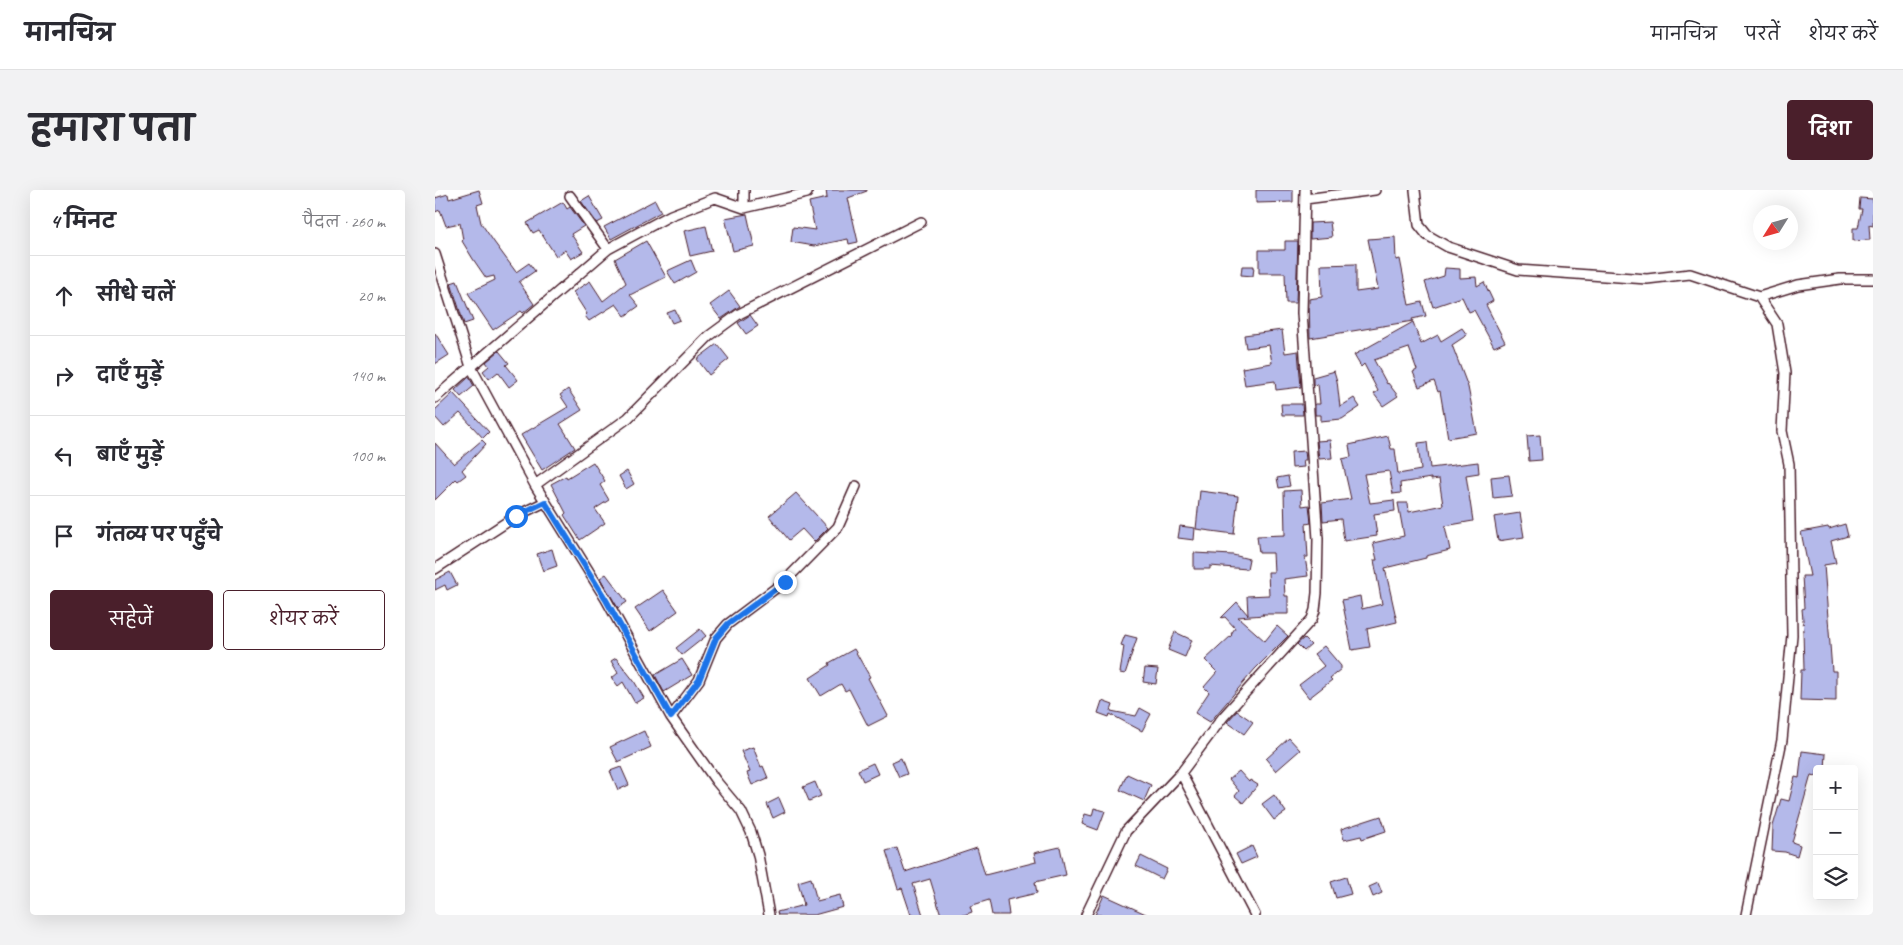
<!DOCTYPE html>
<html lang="hi">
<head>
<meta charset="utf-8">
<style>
	:root { --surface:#fff; --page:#f2f2f3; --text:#2b2b33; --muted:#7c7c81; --line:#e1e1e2; --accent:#4a1f2b }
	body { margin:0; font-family:Caveat,"Playpen Sans Deva",sans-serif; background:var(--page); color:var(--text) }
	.controls { position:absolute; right:15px; bottom:15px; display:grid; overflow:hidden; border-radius:5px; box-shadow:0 5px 20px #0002 }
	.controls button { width:45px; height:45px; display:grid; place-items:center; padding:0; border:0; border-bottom:1px solid var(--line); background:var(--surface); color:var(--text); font:25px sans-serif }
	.compass { position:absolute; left:1318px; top:15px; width:45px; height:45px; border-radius:50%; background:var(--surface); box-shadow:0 5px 20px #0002; rotate:233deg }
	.stop { position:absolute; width:15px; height:15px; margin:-11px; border:4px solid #1a73e8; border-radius:50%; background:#fff }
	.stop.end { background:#1a73e8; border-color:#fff; box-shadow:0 1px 5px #0008 }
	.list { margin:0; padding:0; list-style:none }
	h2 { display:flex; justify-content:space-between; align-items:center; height:65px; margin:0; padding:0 20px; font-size:21px }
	h2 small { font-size:16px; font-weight:400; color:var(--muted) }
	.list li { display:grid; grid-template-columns:32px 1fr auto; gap:15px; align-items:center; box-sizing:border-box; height:80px; padding:0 20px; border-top:1px solid var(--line) }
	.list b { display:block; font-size:19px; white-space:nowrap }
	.list em { font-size:16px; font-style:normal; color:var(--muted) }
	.actions { display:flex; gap:10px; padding:15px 20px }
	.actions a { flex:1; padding:11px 0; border:1px solid var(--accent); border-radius:5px; text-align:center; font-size:18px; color:var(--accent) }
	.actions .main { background:var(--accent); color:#fff }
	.icon { flex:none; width:28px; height:28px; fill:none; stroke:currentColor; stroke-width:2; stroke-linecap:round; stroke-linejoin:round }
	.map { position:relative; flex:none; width:1438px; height:725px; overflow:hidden; border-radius:5px }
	header { display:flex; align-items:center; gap:30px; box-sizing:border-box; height:70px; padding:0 25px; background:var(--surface); border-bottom:1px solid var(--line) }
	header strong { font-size:24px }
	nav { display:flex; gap:28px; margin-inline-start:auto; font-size:18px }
	.intro { display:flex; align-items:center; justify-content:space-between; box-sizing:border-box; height:120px; padding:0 30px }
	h1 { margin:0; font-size:35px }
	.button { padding:12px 22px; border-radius:5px; background:var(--accent); color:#fff; font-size:18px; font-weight:700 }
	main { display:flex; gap:30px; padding:0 30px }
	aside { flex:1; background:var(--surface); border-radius:5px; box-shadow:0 5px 20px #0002 }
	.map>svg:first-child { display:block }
	.building { fill:#b4b9ea; stroke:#4a1f2b }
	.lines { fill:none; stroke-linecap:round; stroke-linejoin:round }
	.minor-casing { stroke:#4a1f2b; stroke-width:12 }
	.minor { stroke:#fff; stroke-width:9 }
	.route { stroke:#1a73e8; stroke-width:6 }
</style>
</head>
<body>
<header>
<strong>मानचित्र</strong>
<nav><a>मानचित्र</a><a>परतें</a><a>शेयर करें</a></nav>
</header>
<div class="intro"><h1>हमारा पता</h1><a class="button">दिशा</a></div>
<main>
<aside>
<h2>4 मिनट<small>पैदल · 260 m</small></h2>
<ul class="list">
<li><svg class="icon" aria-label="ahead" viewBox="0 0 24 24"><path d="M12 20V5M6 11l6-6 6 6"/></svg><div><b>सीधे चलें</b></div><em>20 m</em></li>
<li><svg class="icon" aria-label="right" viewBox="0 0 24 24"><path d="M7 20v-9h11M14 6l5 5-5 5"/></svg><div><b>दाएँ मुड़ें</b></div><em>140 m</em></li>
<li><svg class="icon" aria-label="left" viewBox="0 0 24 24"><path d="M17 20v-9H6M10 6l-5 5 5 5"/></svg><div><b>बाएँ मुड़ें</b></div><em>100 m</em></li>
<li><svg class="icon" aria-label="arrive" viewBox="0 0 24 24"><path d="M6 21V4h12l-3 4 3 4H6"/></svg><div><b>गंतव्य पर पहुँचे</b></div></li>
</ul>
<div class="actions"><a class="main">सहेजें</a><a>शेयर करें</a></div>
</aside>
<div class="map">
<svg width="1438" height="725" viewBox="0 0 1438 725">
	<rect width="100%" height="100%" fill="#fff"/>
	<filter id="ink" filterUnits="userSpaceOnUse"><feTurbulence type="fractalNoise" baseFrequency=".02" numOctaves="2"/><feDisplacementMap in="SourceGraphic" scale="10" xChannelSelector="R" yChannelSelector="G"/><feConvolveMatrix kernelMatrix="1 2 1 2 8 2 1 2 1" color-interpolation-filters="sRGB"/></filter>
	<g filter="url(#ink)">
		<path class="building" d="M44 0 48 13 42 15 46 33 59 52 81 82 94 73 100 81 84 92 99 114 88 123 86 121 58 140 33 103 60 90 59 86 51 88 38 69 27 51 28 50 25 33 11 36 5 20 0 22V8L13 4 14 9Z
			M391 0H432V1L413 8 423 52 414 54 413 49 379 56 356 52 358 37 380 40 374 12 392 8Z
			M821 0H858V12L821 13Z
			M154 6 168 30 162 33 146 11Z
			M1425 8 1438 9V36L1434 35 1435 50 1418 51V38H1423L1427 19H1424Z
			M220 10 226 22 176 49 169 37Z
			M128 12 132 19 135 17 149 36 136 44 148 62 136 69 130 60 121 66 104 40 98 43 92 33Z
			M312 24 319 56 298 61 290 28Z
			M895 32 897 47 875 49V33Z
			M271 36 277 61 255 66 249 41Z
			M960 47 961 70 965 69 974 115 987 112 991 126 977 129 978 131 875 148 874 109 887 107 886 75 921 74V102L943 99 933 49Z
			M211 51 231 87 195 105 204 116 190 126 181 114 154 131 150 126 152 124 138 102 155 91 168 111 191 93 180 69Z
			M850 51H863L861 113H851L850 83H824V60H850Z
			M256 70 261 82 240 94 232 81Z
			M807 76H819L818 86 806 85Z
			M1010 78 1025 79V88L1041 87 1042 96 1049 92 1058 111 1051 115 1070 152 1059 157 1039 120 1034 122 1027 107 998 117 990 92 1009 86Z
			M22 91 38 131 29 134 16 93Z
			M294 101 305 116 286 129 275 115Z
			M240 120 245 130 237 133 232 123Z
			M315 125 323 136 311 144 303 133Z
			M978 132 986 154 1003 145 1006 151 1027 138 1032 145 1017 155 1033 197 1042 243 1013 248 1005 201 1003 202 999 191 984 197 978 182 982 180 974 158 939 170 952 194 953 193 963 206 948 216 939 204 943 201 929 174 926 177 919 165Z
			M847 140 850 163 863 161 866 197 841 200 840 191 810 195 807 178 837 173 834 155 811 158 809 145Z
			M0 143 14 165 0 174Z
			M282 154 294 169 274 185 262 169Z
			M64 161 74 173 71 175 83 190 74 197 63 182 54 189 48 181 54 176 51 172Z
			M899 181 902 191 905 217 919 208 925 217 907 229 885 231 886 230V225H880V214H885L883 194 878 195V187Z
			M34 187 39 196 26 207 20 200Z
			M133 199 147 220 125 234 140 258 107 280 86 245 133 217 125 205Z
			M18 203 54 242 48 248 25 223 9 237 0 227V220Z
			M846 214H867L868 225H847Z
			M1105 245 1107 270 1094 271 1092 246Z
			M953 246 956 259H960L963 284 986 280 983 253 992 252 995 278 1043 272 1044 283 1031 285 1038 331 1010 336 1015 360 991 366V368L950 378 962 432 932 439 935 457 917 460 907 410 925 406 927 419 947 414 939 370H942L938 353 969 346 963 313H973L974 322 1008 315 1004 289 996 290V288L965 293 966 303 958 304 954 281 929 284 935 313 959 310 960 321 939 324 942 346 909 351 906 329 888 331 887 313 916 309 907 269 916 267 914 255Z
			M47 250 51 254 27 280 31 285 23 291 21 289 0 310V253L19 274Z
			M895 250 897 268 884 269 882 251Z
			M870 261 871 270H868L869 277 857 278 856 262Z
			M158 272 170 291 165 295 174 310 160 319 170 333 145 350 129 325 131 323 116 294 131 286 132 288Z
			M192 281 199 294 191 299 184 286Z
			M1074 285 1077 306 1058 308 1056 287Z
			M853 286 855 296 844 298 842 288Z
			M866 300 867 316 874 315 876 333 871 334 873 367H870L873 386 849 389 850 406H853V424H827L829 425 803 427 830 451 842 436 853 446 820 479 775 532 760 523 774 502 769 497 782 482 770 470 797 445 796 444 800 438 790 427 786 428 802 412 813 425 812 406 834 405 833 382H839L838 363H824L822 346 850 345 849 301Z
			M765 301 803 306 799 344 761 339Z
			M361 303 393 338 379 352 367 339 354 350 334 326Z
			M1085 323 1089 347 1063 351 1059 327Z
			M1410 334 1413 346 1396 351 1401 373 1389 375 1397 481H1401V511L1365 510 1366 480H1369L1368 441H1369L1367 419 1369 418 1367 386H1375L1366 342 1393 337 1394 339Z
			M745 336 760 338 759 350 743 348Z
			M117 359 122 376 108 381 102 364Z
			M759 363 798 365 814 369 812 379 775 376V379H759Z
			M15 382 22 395 12 400 10 395 0 400V390Z
			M171 384 192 412 183 418 165 388Z
			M228 400 243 421 215 441 200 419Z
			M265 439 271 446 247 465 241 458Z
			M740 442 757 450 750 467 733 460Z
			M690 445 702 448 690 484 685 483 689 456 686 455Z
			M869 448 876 455 869 461 862 454Z
			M889 456 906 476V479L895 488 897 490 874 508 864 495 889 476 879 464Z
			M419 459 435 487 433 488 453 526 433 536 414 499 410 501 406 494 386 506 375 488 395 475 394 473Z
			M181 468 199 491 209 508 200 513 188 492 183 496 177 488 183 483 176 471Z
			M247 469 257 485 229 502 220 485Z
			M710 478 723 479 721 494 708 492Z
			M667 511 678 515 676 521 701 526 705 518 716 524 707 541 675 524 674 527 663 523Z
			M802 521 818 532 809 544 792 532Z
			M209 541 216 557 183 572 175 557Z
			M854 548 865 560 841 581 831 569Z
			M318 557 326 577 328 576 333 588 317 595 312 583 315 582 306 561Z
			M1367 561 1391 564 1390 579H1382V586L1376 585 1369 610 1357 652 1365 655 1362 666 1350 662 1337 661 1338 636 1346 609 1354 611 1360 587 1364 588Z
			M466 568 472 584 464 587 457 572Z
			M438 573 443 584 428 591 423 580Z
			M186 577 194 595 183 600 175 581Z
			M804 581 814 592 815 590 823 595 808 613 800 606 804 601 794 589Z
			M692 584 716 595 709 611 685 600Z
			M380 592 386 606 374 611 368 597Z
			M839 605 851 622 839 630 827 614Z
			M344 608 350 622 338 628 332 614Z
			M659 618 670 621 663 640 647 634 650 624 657 626Z
			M946 626 951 641 927 649 926 646 909 650 906 639Z
			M817 656 822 667 806 674 801 664Z
			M625 657 631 685 600 692 602 703 572 710 574 725H557L554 710 535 716 537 722 529 725H506L495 689 478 694 488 725H476L467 698 463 699 451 661 462 658 470 682 542 658 550 685 601 672 599 663Z
			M706 666 732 679 727 689 701 676Z
			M911 687 916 704 901 708 896 692Z
			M376 688 382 711 405 705 408 717 379 725H343L342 722 369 715 363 692Z
			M943 693 947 703 938 707 934 697Z
			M669 705 713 725H660Z"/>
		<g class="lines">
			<defs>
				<path id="minor" d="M309 0V18
					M980 0 984 35 992 45 1013 57 1083 80 1212 89 1255 84 1324 107 1363 95 1405 89H1438
					M135 6 173 59
					M870 9 940 0
					M0 64 36 177 100 295 171 409 236 527 281 591 306 621 316 642 323 665 334 725
					M0 208 173 59 236 25 280 8 309 18 372 3
					M100 295 193 228 274 146 304 124 486 32
					M0 379 81 326 110 312
					M236 527 264 490 281 448 293 434 349 392 403 337 421 296
					M746 583 820 725
					M651 725 691 641 746 583 788 527 877 429 880 420 882 403 883 349 867 123 870 0
					M1311 725 1347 550 1357 445 1354 274 1347 241 1350 183 1342 134 1324 107"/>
			</defs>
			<use href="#minor" class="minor-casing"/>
			<use href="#minor" class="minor"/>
		</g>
	</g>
	<g class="lines" filter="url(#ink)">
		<path class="route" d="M81 326 110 312 171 410 236 527 264 490 281 448 293 434 350 392"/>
	</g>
</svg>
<div class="controls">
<button>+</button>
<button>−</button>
<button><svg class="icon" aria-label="layers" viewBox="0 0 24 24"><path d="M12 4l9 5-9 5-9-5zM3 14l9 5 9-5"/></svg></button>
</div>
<svg class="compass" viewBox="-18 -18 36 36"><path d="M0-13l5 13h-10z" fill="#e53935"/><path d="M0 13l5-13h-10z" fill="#7c7c81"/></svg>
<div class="stop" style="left:81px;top:326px"></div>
<div class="stop end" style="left:350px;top:392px"></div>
</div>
</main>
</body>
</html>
